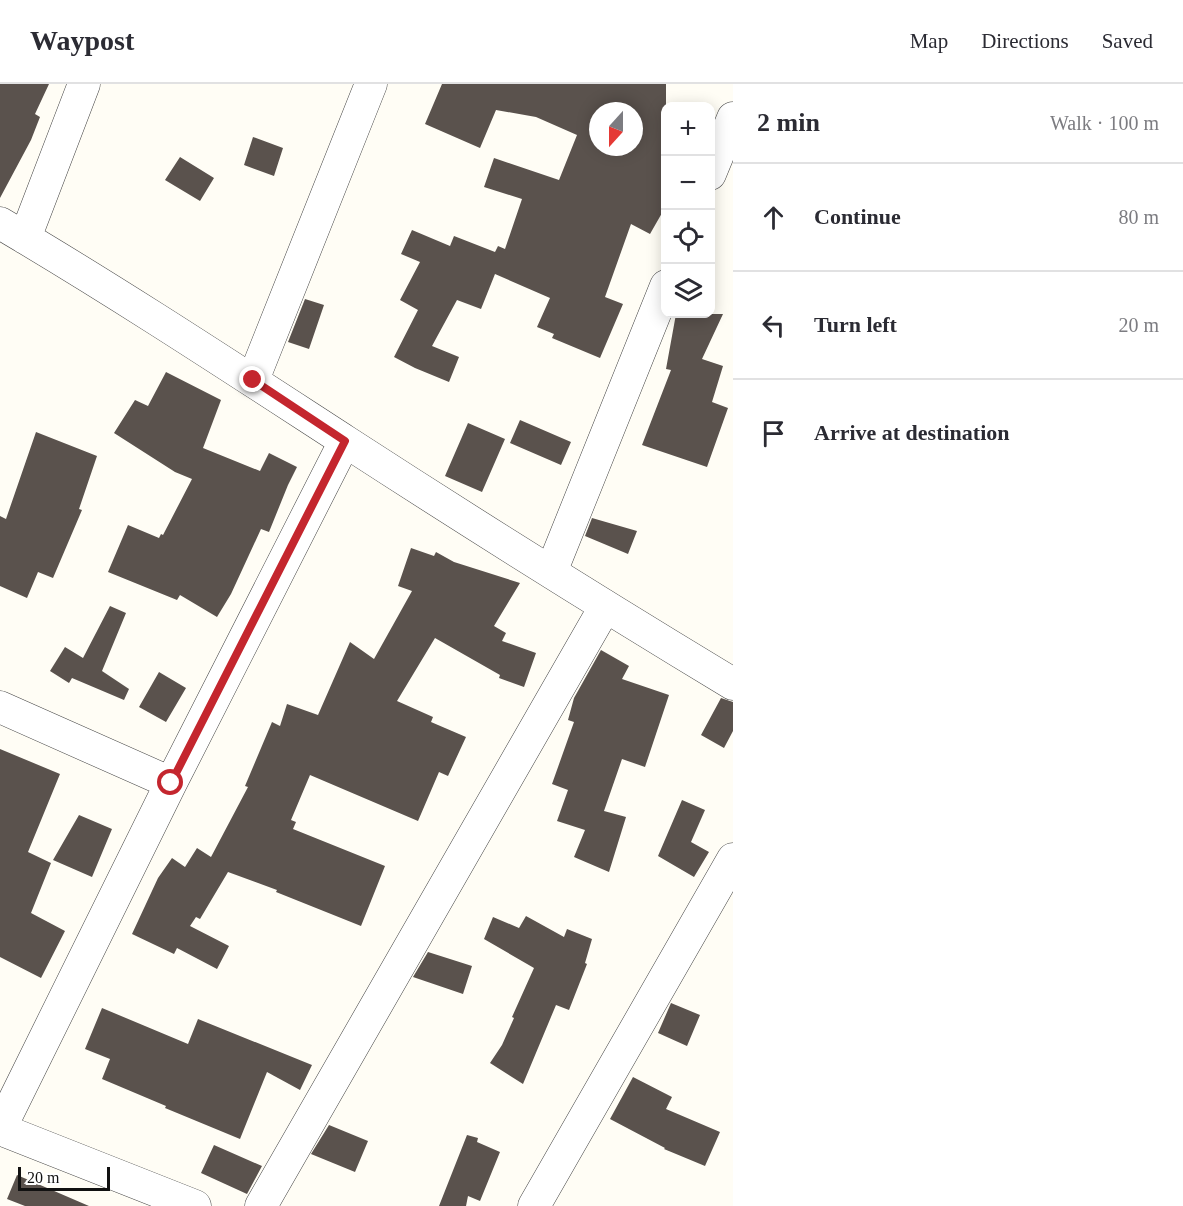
<!DOCTYPE html>
<html lang="en">
<head>
<meta charset="utf-8">
<style>
	:root { --surface:#fff; --page:#f2f2f3; --text:#2b2b33; --muted:#7c7c81; --line:#e1e1e2 }
	body { margin:0; font-family:"Times New Roman",serif; background:var(--page); color:var(--text) }
	.controls { position:absolute; right:18px; top:18px; display:grid; overflow:hidden; border-radius:12px; box-shadow:0 3px 15px #0003 }
	.controls button { width:54px; height:54px; display:grid; place-items:center; padding:0; border:0; border-bottom:2px solid var(--line); background:var(--surface); color:var(--text); font:30px sans-serif }
	.compass { position:absolute; left:589px; top:18px; width:54px; height:54px; border-radius:50%; background:var(--surface); box-shadow:0 3px 15px #0003; rotate:201deg }
	.scale { position:absolute; left:18px; bottom:15px; width:92px; box-sizing:border-box; padding-left:6px; border:3px solid #111; border-top:0; font-size:16px; line-height:21px; white-space:nowrap; color:#111; -webkit-text-stroke:4px #fff; paint-order:stroke }
	.stop { position:absolute; width:18px; height:18px; margin:-14px; border:4px solid #c4262e; border-radius:50%; background:#fff }
	.stop.end { background:#c4262e; border-color:#fff; box-shadow:0 2px 6px #0008 }
	.list { margin:0; padding:0; list-style:none }
	h2 { display:flex; justify-content:space-between; align-items:center; height:78px; margin:0; padding:0 24px; font-size:26px }
	h2 small { font-size:20px; font-weight:400; color:var(--muted) }
	.list li { display:grid; grid-template-columns:39px 1fr auto; gap:18px; align-items:center; box-sizing:border-box; height:108px; padding:0 24px; border-top:2px solid var(--line) }
	.list b { display:block; font-size:22px; white-space:nowrap }
	.list em { font-size:20px; font-style:normal; color:var(--muted) }
	.icon { flex:none; width:33px; height:33px; fill:none; stroke:currentColor; stroke-width:2; stroke-linecap:round; stroke-linejoin:round }
	.map { position:relative; flex:none; width:733px; height:1122px; overflow:hidden }
	header { display:flex; align-items:center; gap:36px; box-sizing:border-box; height:84px; padding:0 30px; background:var(--surface); border-bottom:2px solid var(--line) }
	header strong { font-size:28px }
	nav { display:flex; gap:33px; margin-inline-start:auto; font-size:21px }
	main { display:flex }
	aside { flex:1; background:var(--surface) }
	.map>svg:first-child { display:block }
	.building { fill:#5a524d; fill-rule:evenodd }
	.lines { fill:none; stroke-linecap:round; stroke-linejoin:round }
	.minor-casing { stroke:#444; stroke-width:33 }
	.minor { stroke:#fff; stroke-width:32 }
	.route { stroke:#c4262e; stroke-width:8 }
</style>
</head>
<body>
<header>
<strong>Waypost</strong>
<nav><a>Map</a><a>Directions</a><a>Saved</a></nav>
</header>
<main>
<div class="map">
<svg width="733" height="1122" viewBox="0 0 733 1122">
	<rect width="100%" height="100%" fill="#fffdf5"/>
	<path class="building" d="M0 0H49L35 30 40 33 31 56 0 114Z
		M442 0H666V122L650 150 631 140 605 213 623 220 600 274 552 254 554 250 537 243 550 214 495 190 481 225 457 216 432 262 459 273 449 298 415 284 394 273 418 226 400 216 420 178 401 170 412 146 450 162 454 152 495 168 498 162 505 165 522 115 484 103 494 74 559 96 577 51 536 33 496 26 480 64 425 40ZM598 27H634V63H598Z
		M253 53 283 64 274 92 244 81Z
		M180 73 214 94 200 117 165 96Z
		M305 215 324 221 309 265 288 258Z
		M676 230H723L702 275 723 282 712 318 728 324 707 383 642 361 671 286 666 285Z
		M166 288 221 316 203 364 260 387 269 369 297 383 288 401 269 448 261 445 231 510 217 533 180 511 177 516 108 488 128 441 159 454 161 450 163 451 192 395 175 388 114 349 135 316 148 322Z
		M520 336 571 358 561 381 510 359Z
		M468 339 505 355 482 408 445 392Z
		M36 348 97 372 79 425 82 426 53 494 38 488 27 514 0 502V432L6 435Z
		M592 434 637 447 628 470 585 452Z
		M411 464 434 472 436 468 454 478 520 499 494 542 506 549 502 557 536 569 524 603 499 594 500 591 435 554 397 617 433 633 431 638 466 653 448 692 439 688 418 737 310 691 291 736 296 738 293 745 385 782 361 842 276 808 277 806 228 788 200 835 196 833 190 842 229 862 217 885 177 864 174 870 132 850 158 794 172 774 185 783 197 764 211 773 248 703 245 702 272 638 280 642 287 620 318 631 350 558 374 575 412 507 398 502Z
		M110 522 126 529 102 587 129 605 124 616 72 594 69 599 50 587 65 563 83 574Z
		M601 566 629 582 622 595 669 611 645 683 622 675 604 727 626 733 609 788 574 773 585 746 557 737 568 706 552 700 574 638 568 636 574 614Z
		M159 588 186 604 166 638 139 623Z
		M721 614 733 618V647L724 664 701 651Z
		M0 665 60 690 28 768 51 779 31 829 65 847 41 894 0 873Z
		M682 716 705 726 691 758 709 768 694 793 658 772Z
		M79 731 112 745 92 793 53 776Z
		M526 832 564 853 567 845 592 855 585 879 587 880 569 926 556 921 523 1000 490 979 502 961 514 934 512 933 534 884 484 855 493 833 519 844Z
		M428 868 472 882 463 910 413 893Z
		M671 919 700 931 687 962 658 949Z
		M102 924 188 960 198 935 312 981 300 1006 267 988 240 1055 165 1024 166 1022 102 995 110 975 85 965Z
		M633 993 672 1013 666 1025 720 1048 705 1082 664 1065 665 1064 610 1035Z
		M329 1041 368 1057 355 1088 311 1070Z
		M467 1051 478 1054 477 1058 500 1068 480 1117 468 1112 466 1122H439Z
		M214 1061 262 1082 247 1110 201 1089Z
		M17 1091 89 1122H25L7 1115Z"/>
	<g class="lines">
		<defs>
			<path id="minor" d="M710 90 733 34
				M0 139C117 208 231 283 345 357 473 440 602 521 733 600
				M25 154 84 0
				M253 296 371 0
				M551 488 666 202
				M0 623 171 699
				M0 1045 171 699 345 357
				M0 1045 195 1122
				M261 1122 605 523
				M534 1122 733 775"/>
		</defs>
		<use href="#minor" class="minor-casing"/>
		<use href="#minor" class="minor"/>
	</g>
	<g class="lines">
		<path class="route" d="M171 699 345 357 253 296"/>
	</g>
</svg>
<div class="controls">
<button>+</button>
<button>−</button>
<button><svg class="icon" aria-label="locate" viewBox="0 0 24 24"><circle cx="12" cy="12" r="6"/><path d="M12 2v4M12 18v4M2 12h4M18 12h4"/></svg></button>
<button><svg class="icon" aria-label="layers" viewBox="0 0 24 24"><path d="M12 4l9 5-9 5-9-5zM3 14l9 5 9-5"/></svg></button>
</div>
<svg class="compass" viewBox="-18 -18 36 36"><path d="M0-13l5 13h-10z" fill="#e53935"/><path d="M0 13l5-13h-10z" fill="#7c7c81"/></svg>
<div class="scale">20 m</div>
<div class="stop" style="left:171px;top:699px"></div>
<div class="stop end" style="left:253px;top:296px"></div>
</div>
<aside>
<h2>2 min<small>Walk · 100 m</small></h2>
<ul class="list">
<li><svg class="icon" aria-label="ahead" viewBox="0 0 24 24"><path d="M12 20V5M6 11l6-6 6 6"/></svg><div><b>Continue</b></div><em>80 m</em></li>
<li><svg class="icon" aria-label="left" viewBox="0 0 24 24"><path d="M17 20v-9H6M10 6l-5 5 5 5"/></svg><div><b>Turn left</b></div><em>20 m</em></li>
<li><svg class="icon" aria-label="arrive" viewBox="0 0 24 24"><path d="M6 21V4h12l-3 4 3 4H6"/></svg><div><b>Arrive at destination</b></div></li>
</ul>
</aside>
</main>
</body>
</html>
